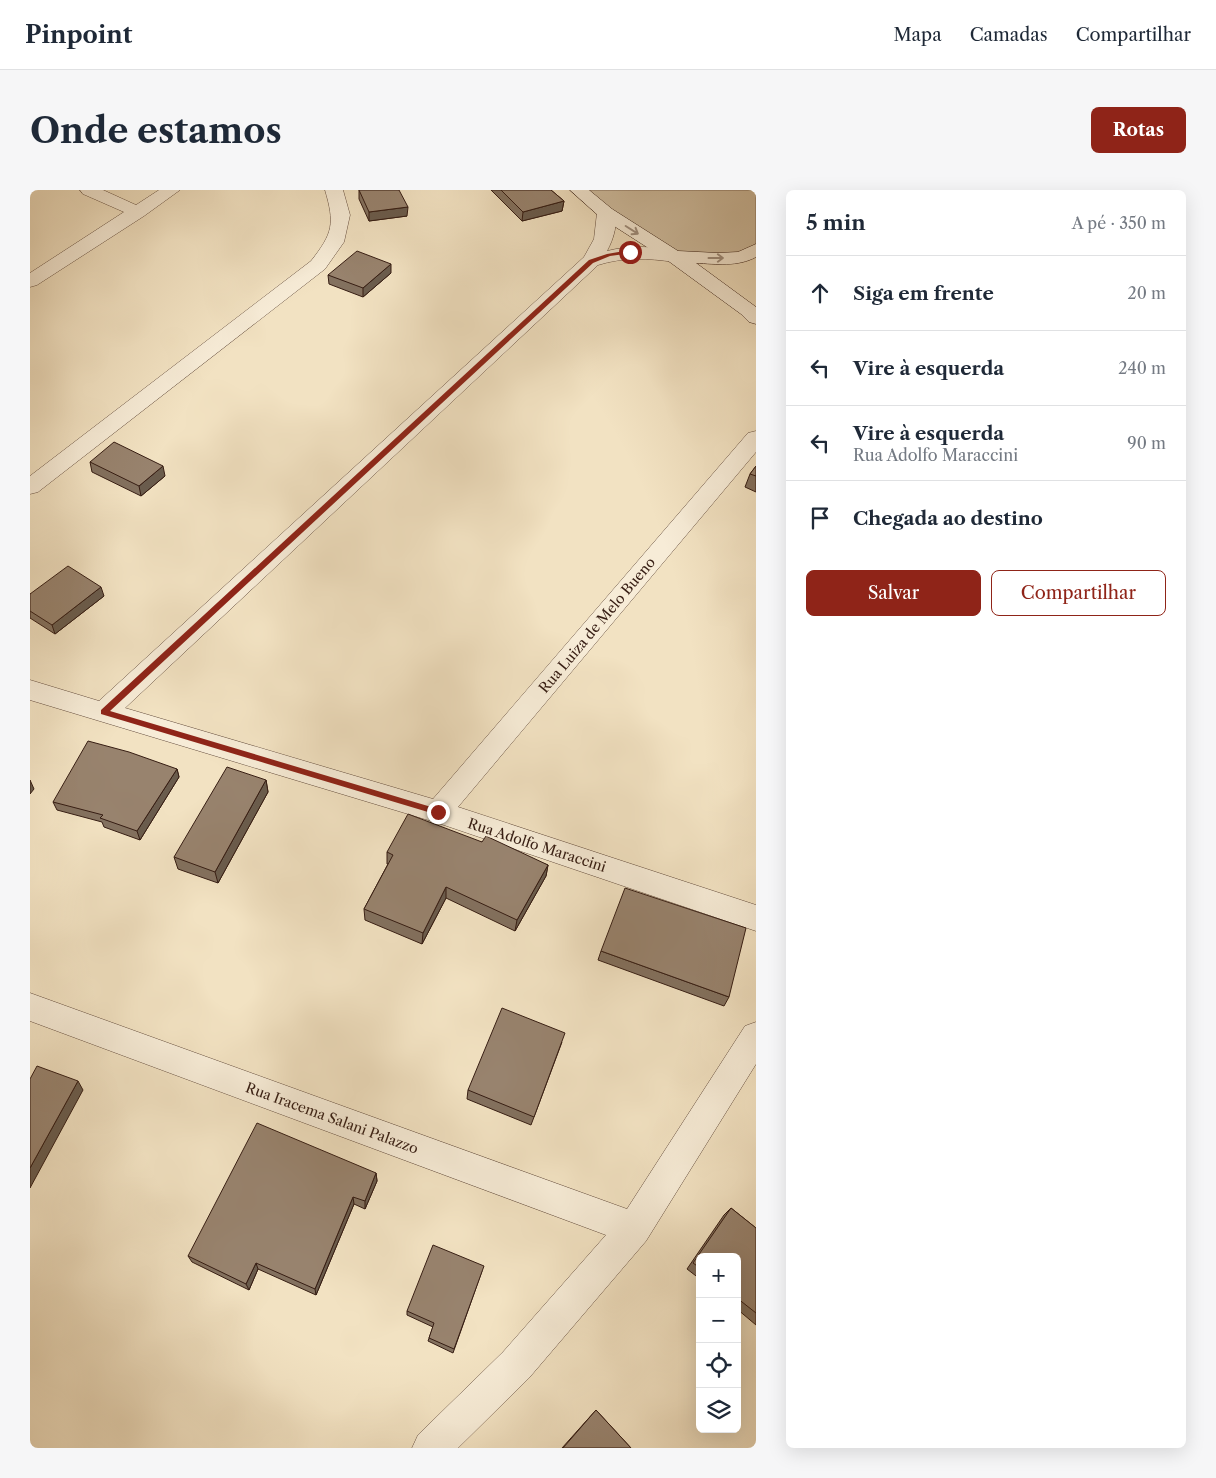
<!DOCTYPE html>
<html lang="pt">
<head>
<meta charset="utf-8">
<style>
	:root { --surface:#fff; --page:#f6f6f7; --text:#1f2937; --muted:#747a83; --line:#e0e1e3; --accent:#8f2418 }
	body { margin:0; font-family:"Libre Caslon Text",serif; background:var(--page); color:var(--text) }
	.controls { position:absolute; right:15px; bottom:15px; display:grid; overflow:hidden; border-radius:8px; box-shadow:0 5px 20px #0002 }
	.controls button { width:45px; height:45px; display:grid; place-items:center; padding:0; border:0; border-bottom:1px solid var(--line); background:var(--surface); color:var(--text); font:25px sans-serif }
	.stop { position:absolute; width:15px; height:15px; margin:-11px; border:4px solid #8f2418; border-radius:50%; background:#fff }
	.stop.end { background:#8f2418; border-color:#fff; box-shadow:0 1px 5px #0008 }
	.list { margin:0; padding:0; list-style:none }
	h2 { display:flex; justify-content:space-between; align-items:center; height:65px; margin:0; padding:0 20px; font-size:21px }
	h2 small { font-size:16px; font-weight:400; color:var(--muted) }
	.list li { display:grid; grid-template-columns:32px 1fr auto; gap:15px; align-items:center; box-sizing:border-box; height:75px; padding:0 20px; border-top:1px solid var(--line) }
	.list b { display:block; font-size:19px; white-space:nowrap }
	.list p { margin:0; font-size:16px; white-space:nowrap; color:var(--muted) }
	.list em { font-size:16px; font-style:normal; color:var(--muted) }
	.actions { display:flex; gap:10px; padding:15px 20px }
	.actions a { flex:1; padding:11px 0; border:1px solid var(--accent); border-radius:8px; text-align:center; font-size:18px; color:var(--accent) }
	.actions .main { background:var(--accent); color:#fff }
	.icon { flex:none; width:28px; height:28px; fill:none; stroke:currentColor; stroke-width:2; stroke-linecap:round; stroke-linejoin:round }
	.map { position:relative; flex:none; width:726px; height:1258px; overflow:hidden; border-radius:8px }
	header { display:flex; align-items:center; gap:30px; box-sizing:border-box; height:70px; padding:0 25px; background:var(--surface); border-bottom:1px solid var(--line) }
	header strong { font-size:24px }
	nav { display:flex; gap:28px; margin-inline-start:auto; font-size:18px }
	.intro { display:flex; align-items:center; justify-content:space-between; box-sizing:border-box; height:120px; padding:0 30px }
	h1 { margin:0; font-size:35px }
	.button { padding:12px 22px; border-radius:8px; background:var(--accent); color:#fff; font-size:18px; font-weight:700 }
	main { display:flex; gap:30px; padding:0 30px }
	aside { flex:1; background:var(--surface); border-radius:8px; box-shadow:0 5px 20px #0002 }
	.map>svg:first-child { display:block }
	.green { fill:#d2c1a4; stroke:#846f5c }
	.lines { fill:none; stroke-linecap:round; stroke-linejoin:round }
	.minor-casing { stroke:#654e3f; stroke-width:1 }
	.secondary-casing { stroke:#361d13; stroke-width:1 }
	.minor { fill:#f7ecd7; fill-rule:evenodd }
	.secondary { fill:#f7ecd7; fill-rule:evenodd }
	.wall { fill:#83715f; stroke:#361d13 }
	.shaded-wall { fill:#6a5c4d; stroke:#361d13 }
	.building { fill:#98836e; stroke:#361d13 }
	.oneway { stroke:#a08f7f }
	.route { fill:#8f2418 }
	.labels { text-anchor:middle; stroke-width:4.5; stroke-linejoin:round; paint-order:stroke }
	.street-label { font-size:14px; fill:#361d13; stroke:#f7ecd7 }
</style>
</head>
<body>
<header>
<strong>Pinpoint</strong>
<nav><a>Mapa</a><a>Camadas</a><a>Compartilhar</a></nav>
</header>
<div class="intro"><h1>Onde estamos</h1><a class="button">Rotas</a></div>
<main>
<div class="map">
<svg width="726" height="1258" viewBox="0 0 726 1258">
	<rect width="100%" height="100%" fill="#f2e2c2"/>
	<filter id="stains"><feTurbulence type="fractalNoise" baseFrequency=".004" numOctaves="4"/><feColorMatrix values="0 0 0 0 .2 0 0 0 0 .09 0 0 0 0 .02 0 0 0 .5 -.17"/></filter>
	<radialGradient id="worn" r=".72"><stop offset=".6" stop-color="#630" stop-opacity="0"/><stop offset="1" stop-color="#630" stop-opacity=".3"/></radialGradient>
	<path class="green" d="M549 0H726V59L712 67 644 66Z"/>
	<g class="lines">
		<defs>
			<path id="minor" d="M50 0H73L106 15 129 0H150L114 26 7 95 0 97V83L94 22 53 4Z
				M295 0H313L320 25 314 52 295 79 8 302 0 304V286L281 71C303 43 305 34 295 0Z
				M576 18 582 19C590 31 583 50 577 61 600 55 627 56 651 62L653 66 651 70 644 72C618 68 593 67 568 75L95 518 403 609 718 243 726 241V262L428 617 726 715V741L408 633 0 510V490L69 511 554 67 564 49 567 23 570 19Z
				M0 803 597 1019 715 836 726 832V874L616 1051 499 1188 428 1258H382L388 1245 473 1162 576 1045 0 831Z"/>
			<path id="secondary" d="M540 0H559L582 19 648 61 688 63 708 62 726 54V67C708 77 686 74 666 73L726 117V134L719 132 711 124 637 70 570 27Z"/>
		</defs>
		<use href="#minor" class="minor-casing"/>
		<use href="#secondary" class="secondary-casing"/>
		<use href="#minor" class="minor"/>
		<use href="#secondary" class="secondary"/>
	</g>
	<path class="wall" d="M329 0 377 26 339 31 329 9Z
		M461 0H521L534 11 532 21 492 31Z
		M361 83 333 107 299 94 298 85Z
		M60 272 135 286 111 306 62 282Z
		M726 276V302L715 297 720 284Z
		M0 404 74 406 25 444 0 428Z
		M147 579 149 587 110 650 74 637 72 632 27 620 23 612Z
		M236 590 238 602 188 693 148 679 144 667Z
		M452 652 518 675 516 686 485 741 416 708 392 754 335 730 334 719 358 674H357V662Z
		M571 761 699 807 694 816 568 770Z
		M532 852 501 935 437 909 438 900Z
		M346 983 347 991 335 1019 324 1014 286 1105 228 1079 219 1100 162 1072 158 1066Z
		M701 1018 726 1038V1135L707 1119V1067H670V1089L657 1079 694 1025Z
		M452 1081 423 1163 398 1151 403 1137 377 1125V1121Z
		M566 1220 601 1258H532Z"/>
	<path class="shaded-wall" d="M534 11 532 21 492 31 493 22Z
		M378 17 377 26 339 31V22Z
		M361 74V83L333 107V98Z
		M133 276 135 286 111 306 109 296Z
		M71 397 74 406 25 444 22 435Z
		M147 579 149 587 110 650 107 641Z
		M0 590 4 599 0 604Z
		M236 590 238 602 188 693 185 682Z
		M518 675 516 686 485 741 487 730Z
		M416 697V708L392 754 393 743Z
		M48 891 53 900 0 998V978Z
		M346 983 347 991 335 1019V1011Z
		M323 1007 324 1014 286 1105 285 1099Z
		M226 1073 228 1079 219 1100 216 1094Z"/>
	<path class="building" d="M329 0H369L378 17 339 22Z
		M471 0H521L534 11 493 22Z
		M327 61 361 74 333 98 298 85Z
		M84 252 133 276 109 296 60 272Z
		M726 276V286L720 284Z
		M38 376 71 397 22 435 0 421V404Z
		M58 551 99 562 147 579 107 641 70 628 73 625 23 612Z
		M197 577 236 590 185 682 144 667Z
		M378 624 452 652 456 646 518 675 487 730 416 697 393 743 334 719 363 665 357 662Z
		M595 698 716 738 699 807 571 761Z
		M472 818 535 843 504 927 438 900Z
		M7 876 48 891 0 978V889Z
		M227 933 346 983 335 1011 323 1007 285 1099 226 1073 216 1094 158 1066Z
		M701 1018 726 1038V1123L707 1108V1067H670V1078L663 1073Z
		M403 1055 454 1076 424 1159 399 1148 404 1133 377 1121Z
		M566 1220 601 1258H533Z"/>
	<defs><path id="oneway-shaft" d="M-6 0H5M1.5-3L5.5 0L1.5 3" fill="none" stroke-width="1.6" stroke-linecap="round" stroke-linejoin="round" transform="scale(1.25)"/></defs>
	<g class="oneway">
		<use href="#oneway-shaft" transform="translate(602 40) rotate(32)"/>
		<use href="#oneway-shaft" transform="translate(686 68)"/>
	</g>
	<path class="route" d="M600 60 602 63 580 66 563 73 80 521 408 619 412 622 411 624 408 625 71 524V520L559 70 577 64Z"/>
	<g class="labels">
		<g class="street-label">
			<text transform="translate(567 435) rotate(-50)" y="5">Rua Luiza de Melo Bueno</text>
			<text transform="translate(507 655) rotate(18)" y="5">Rua Adolfo Maraccini</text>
			<text transform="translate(302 928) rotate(20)" y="5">Rua Iracema Salani Palazzo</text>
		</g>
	</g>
	<rect width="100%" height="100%" filter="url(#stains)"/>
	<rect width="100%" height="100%" fill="url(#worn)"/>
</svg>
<div class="controls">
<button>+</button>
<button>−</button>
<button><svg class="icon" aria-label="locate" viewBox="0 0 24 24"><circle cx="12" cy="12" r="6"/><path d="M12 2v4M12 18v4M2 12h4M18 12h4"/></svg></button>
<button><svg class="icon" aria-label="layers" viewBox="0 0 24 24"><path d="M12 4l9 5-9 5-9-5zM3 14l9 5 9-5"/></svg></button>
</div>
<div class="stop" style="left:600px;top:62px"></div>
<div class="stop end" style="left:408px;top:622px"></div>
</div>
<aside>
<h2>5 min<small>A pé · 350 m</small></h2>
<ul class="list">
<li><svg class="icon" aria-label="ahead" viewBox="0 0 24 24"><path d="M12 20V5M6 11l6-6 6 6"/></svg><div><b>Siga em frente</b></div><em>20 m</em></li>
<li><svg class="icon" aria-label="left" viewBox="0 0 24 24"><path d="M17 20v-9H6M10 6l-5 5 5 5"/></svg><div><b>Vire à esquerda</b></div><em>240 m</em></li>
<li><svg class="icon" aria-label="left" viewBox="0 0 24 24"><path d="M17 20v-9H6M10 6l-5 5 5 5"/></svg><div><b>Vire à esquerda</b><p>Rua Adolfo Maraccini</p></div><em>90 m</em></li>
<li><svg class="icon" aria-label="arrive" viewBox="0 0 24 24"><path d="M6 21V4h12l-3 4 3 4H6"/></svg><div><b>Chegada ao destino</b></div></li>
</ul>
<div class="actions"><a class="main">Salvar</a><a>Compartilhar</a></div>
</aside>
</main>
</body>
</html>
